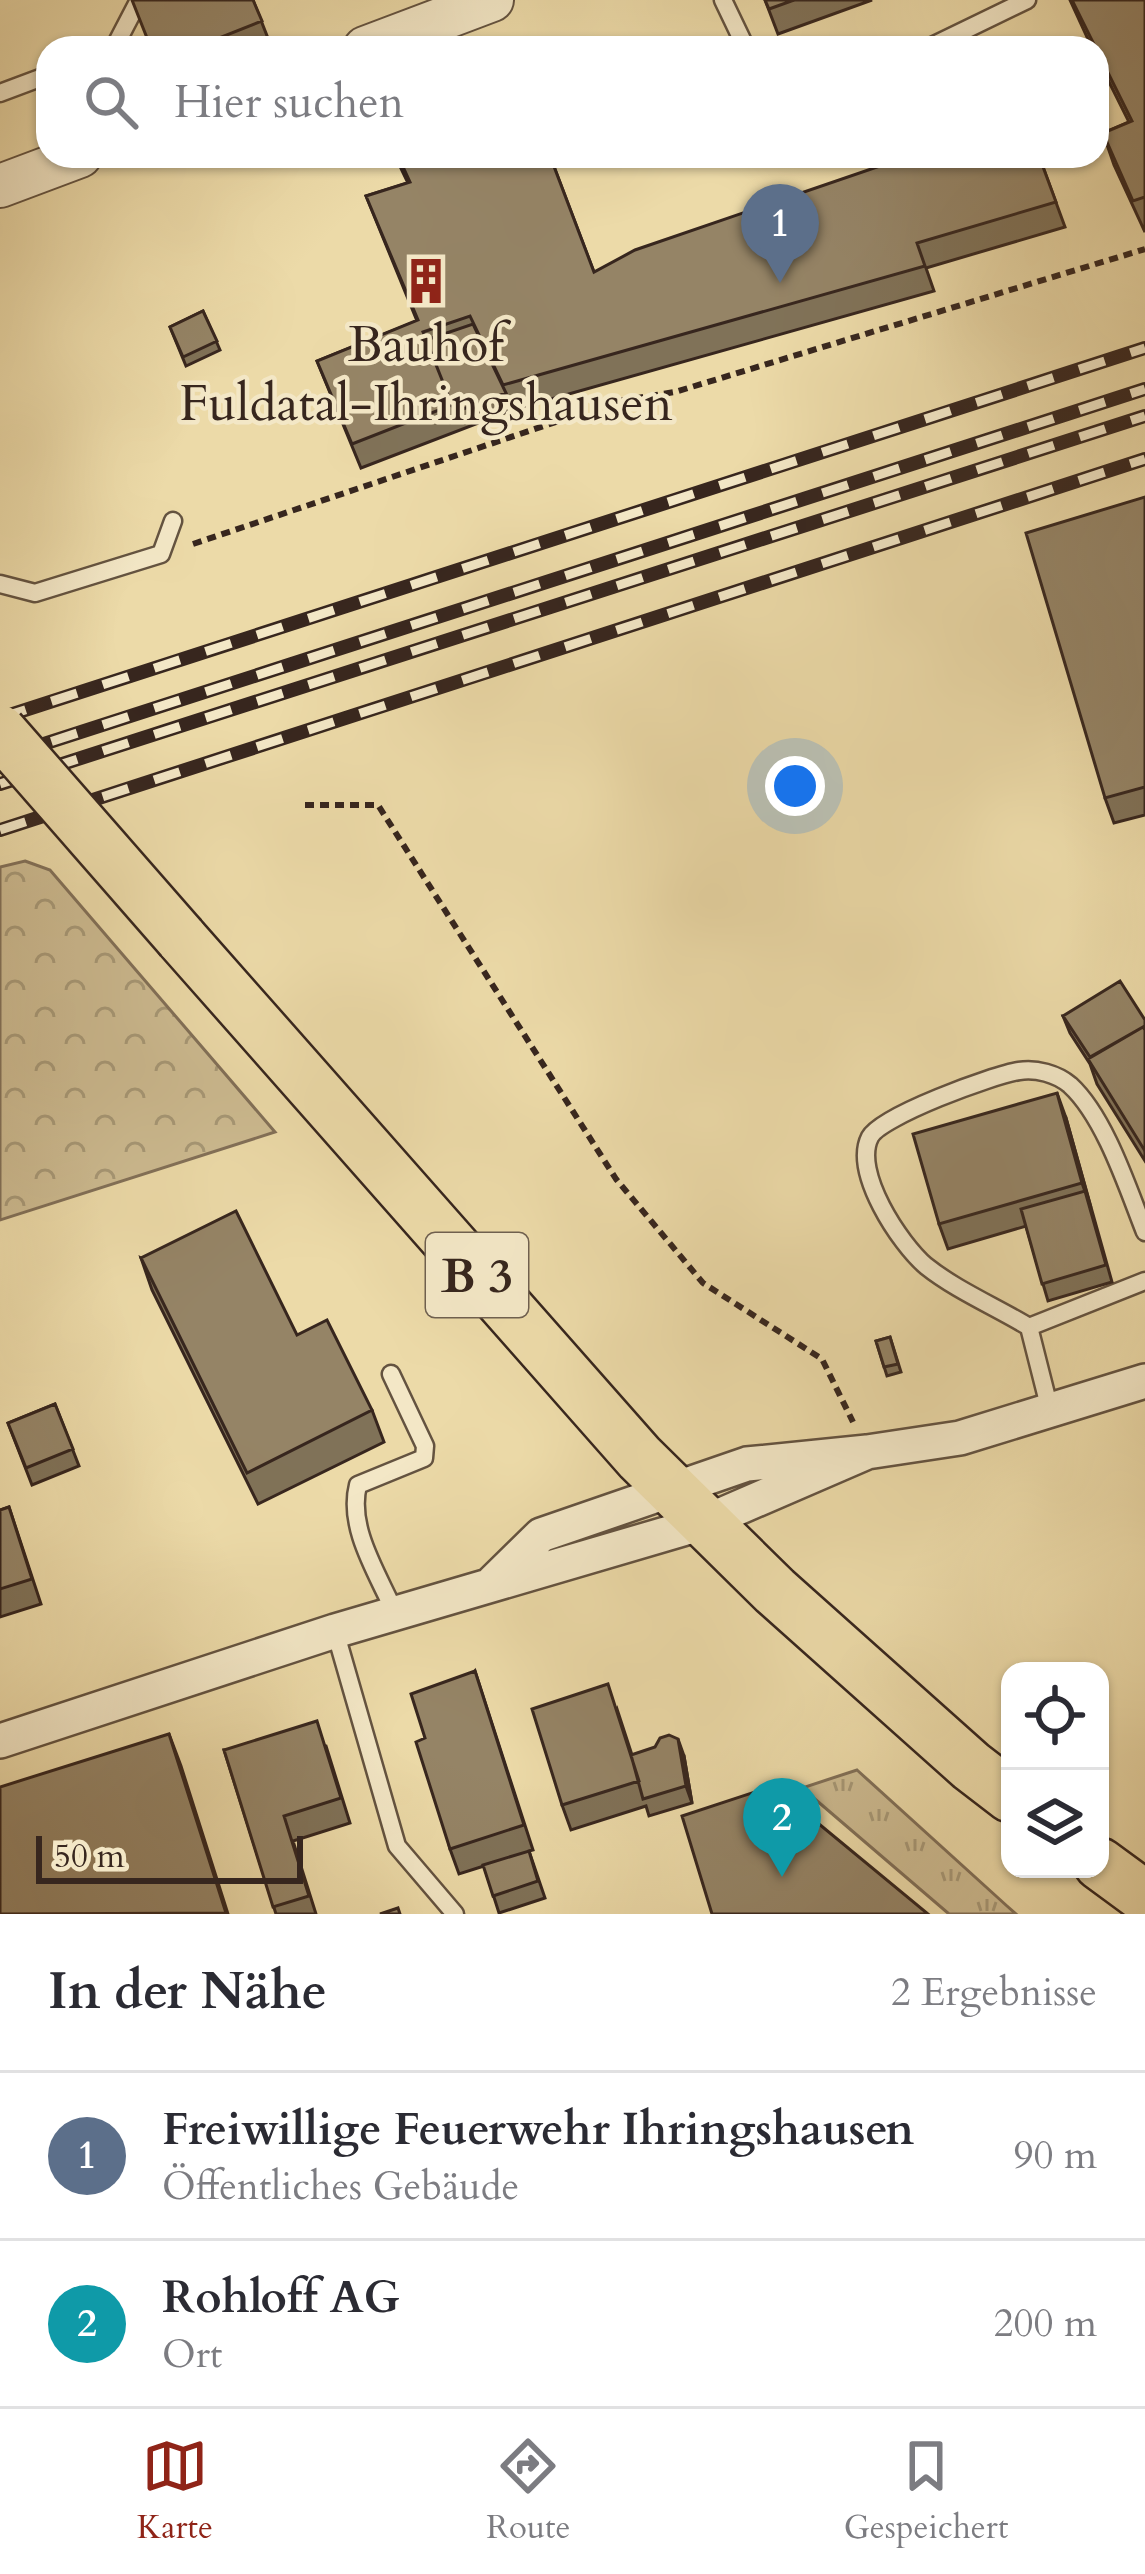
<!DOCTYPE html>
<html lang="de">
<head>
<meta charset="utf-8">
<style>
	:root { --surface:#fff; --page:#f7f7f7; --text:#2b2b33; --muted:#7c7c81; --line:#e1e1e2; --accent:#8f2418 }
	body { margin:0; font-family:Cardo,serif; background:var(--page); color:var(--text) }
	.controls { position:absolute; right:36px; bottom:36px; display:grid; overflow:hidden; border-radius:24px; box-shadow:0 3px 9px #0004 }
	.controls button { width:108px; height:108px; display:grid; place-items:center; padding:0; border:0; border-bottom:3px solid var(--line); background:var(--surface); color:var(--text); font:60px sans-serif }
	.scale { position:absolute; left:36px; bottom:30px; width:267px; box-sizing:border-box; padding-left:12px; border:6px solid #37261e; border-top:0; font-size:33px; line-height:42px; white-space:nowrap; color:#37261e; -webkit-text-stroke:9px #f3e7c6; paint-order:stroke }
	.you { position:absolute; left:795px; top:786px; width:42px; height:42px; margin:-30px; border:9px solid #fff; border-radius:50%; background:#1a73e8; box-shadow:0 0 0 18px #1a73e833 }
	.badge { display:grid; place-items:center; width:78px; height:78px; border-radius:50%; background:var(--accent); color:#fff; font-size:39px; font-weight:700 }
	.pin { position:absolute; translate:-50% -99px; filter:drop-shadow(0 3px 6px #0008) }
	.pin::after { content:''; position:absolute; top:63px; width:42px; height:36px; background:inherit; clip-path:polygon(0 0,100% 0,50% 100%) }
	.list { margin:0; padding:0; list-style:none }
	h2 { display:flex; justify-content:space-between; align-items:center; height:156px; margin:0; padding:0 48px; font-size:51px }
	h2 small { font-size:39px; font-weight:400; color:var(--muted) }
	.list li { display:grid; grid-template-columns:78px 1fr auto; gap:36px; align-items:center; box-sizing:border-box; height:168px; padding:0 48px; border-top:3px solid var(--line) }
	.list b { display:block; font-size:45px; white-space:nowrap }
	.list p { margin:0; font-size:39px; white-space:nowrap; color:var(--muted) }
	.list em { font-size:39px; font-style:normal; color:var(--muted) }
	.icon { flex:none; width:66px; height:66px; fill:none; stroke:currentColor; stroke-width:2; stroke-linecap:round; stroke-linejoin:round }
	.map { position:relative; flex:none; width:1145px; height:1914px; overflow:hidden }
	.search { position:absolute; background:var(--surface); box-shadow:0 3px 9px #0004; left:36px; right:36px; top:36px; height:132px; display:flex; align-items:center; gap:30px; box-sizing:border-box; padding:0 42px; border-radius:36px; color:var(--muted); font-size:45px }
	.sheet { height:492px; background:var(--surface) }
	nav { display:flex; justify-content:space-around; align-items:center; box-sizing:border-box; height:168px; border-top:3px solid var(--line); background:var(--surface); font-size:33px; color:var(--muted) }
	nav a { display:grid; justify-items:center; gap:6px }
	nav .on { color:var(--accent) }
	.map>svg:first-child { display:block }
	.grass { fill:url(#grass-tufts); stroke:#827058; stroke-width:3 }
	.forest { fill:url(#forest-crowns); stroke:#827058; stroke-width:3 }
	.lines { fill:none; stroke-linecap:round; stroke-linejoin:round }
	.service-casing { stroke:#645340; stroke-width:21 }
	.minor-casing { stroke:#645340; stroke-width:38 }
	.tertiary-casing { stroke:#645340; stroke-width:46 }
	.primary-casing { stroke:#37261e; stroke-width:56 }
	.path { stroke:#37261e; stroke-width:6; stroke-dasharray:9 6; stroke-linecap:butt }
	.service { stroke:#f3e7c6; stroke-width:16 }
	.minor { stroke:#f3e7c6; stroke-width:33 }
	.tertiary { stroke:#f3e7c6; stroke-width:42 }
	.primary { stroke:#ecdaa8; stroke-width:51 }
	.rail-casing { stroke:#37261e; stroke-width:14 }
	.rail { stroke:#f3e7c6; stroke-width:9; stroke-dasharray:27; stroke-linecap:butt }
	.primary-bridge-casing { stroke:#37261e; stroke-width:56; stroke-linecap:butt }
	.primary-bridge { stroke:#ecdaa8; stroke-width:51 }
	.wall { fill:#807258; stroke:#37261e; stroke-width:3 }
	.shaded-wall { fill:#685c47; stroke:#37261e; stroke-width:3 }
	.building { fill:#958466; stroke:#37261e; stroke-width:3 }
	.labels { text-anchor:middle; stroke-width:9; stroke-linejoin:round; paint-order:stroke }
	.shield { fill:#f3e7c6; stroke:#6f6050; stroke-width:3 }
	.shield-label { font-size:48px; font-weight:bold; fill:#37261e }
	.poi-label { font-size:51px; fill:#37261e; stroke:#f3e7c6 }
</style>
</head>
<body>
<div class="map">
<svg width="1145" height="1914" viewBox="0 0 1145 1914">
	<defs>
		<pattern id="grass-tufts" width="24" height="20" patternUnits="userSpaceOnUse" patternTransform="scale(3)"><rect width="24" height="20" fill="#cdbb91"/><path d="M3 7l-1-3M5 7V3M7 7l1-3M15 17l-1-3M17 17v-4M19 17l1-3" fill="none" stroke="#a79876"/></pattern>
		<pattern id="forest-crowns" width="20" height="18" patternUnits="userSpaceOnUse" patternTransform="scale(3)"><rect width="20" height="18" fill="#cdbb91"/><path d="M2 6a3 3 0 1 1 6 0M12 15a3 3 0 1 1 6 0" fill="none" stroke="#a79876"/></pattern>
	</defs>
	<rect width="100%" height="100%" fill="#ecdaa8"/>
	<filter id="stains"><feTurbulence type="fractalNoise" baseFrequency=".00167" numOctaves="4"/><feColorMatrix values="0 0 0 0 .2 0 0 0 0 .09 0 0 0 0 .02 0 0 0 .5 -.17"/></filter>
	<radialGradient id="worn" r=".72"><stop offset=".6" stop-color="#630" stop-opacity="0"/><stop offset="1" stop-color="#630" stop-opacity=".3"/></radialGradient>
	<path class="grass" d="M857 1770 1007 1906 1016 1914H949L802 1788Z"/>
	<path class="forest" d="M25 861 50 870 275 1132 0 1220V867Z"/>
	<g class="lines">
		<defs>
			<path id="service" d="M723 0 746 48
				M114 48 139 0
				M928 48 1027 0
				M0 93 48 75
				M0 584 35 593 161 554 173 521
				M1029 1327C996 1307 956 1290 926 1266 900 1244 852 1172 870 1137 881 1116 993 1075 1019 1071 1036 1068 1057 1074 1070 1085 1105 1117 1128 1189 1145 1232
				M391 1374 425 1446 424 1458 358 1485C347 1528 378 1574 395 1613
				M1050 1410 1029 1327 1145 1281
				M335 1631 397 1846 455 1914"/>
			<path id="minor" d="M493 1582 541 1535 747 1464 867 1452 960 1438 1145 1381
				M0 1741 335 1631 703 1523 867 1452"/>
			<path id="tertiary" d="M365 48 492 0
				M0 186 80 156"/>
			<path id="primary" d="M181 938 640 1458 775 1591 971 1766 1010 1796
				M1100 1864 1145 1897"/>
		</defs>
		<use href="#service" class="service-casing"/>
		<use href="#minor" class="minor-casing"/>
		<use href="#tertiary" class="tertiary-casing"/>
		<use href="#primary" class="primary-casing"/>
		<path class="path" d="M193 544 618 401 675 392 1145 249
			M305 805H378L616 1179 703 1283 822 1359 853 1422"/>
		<use href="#service" class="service"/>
		<use href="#minor" class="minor"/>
		<use href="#tertiary" class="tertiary"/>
		<use href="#primary" class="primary"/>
		<defs>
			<path id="rail" d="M0 718 1145 348
				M0 758 1145 389
				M0 784 1145 416
				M0 830 1145 459"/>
		</defs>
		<use href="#rail" class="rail-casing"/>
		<use href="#rail" class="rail"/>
		<defs>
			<path id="primary-bridge" d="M0 731 181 938"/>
		</defs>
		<use href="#primary-bridge" class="primary-bridge-casing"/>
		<use href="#primary-bridge" class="primary-bridge"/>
	</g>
	<path class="wall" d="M253 0 271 46 266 48H150Z
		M765 0H872L778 34Z
		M1070 0H1145V232L1114 165 1103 133 1129 122 1097 58V48H1092Z
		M395 156H550L594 272 1039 156 1065 227 926 268 934 291 512 410 361 468 317 361 417 321 366 196 408 183Z
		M203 311 220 350 186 366 170 327Z
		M1145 497V815L1114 823 1105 798Z
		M1063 1016 1145 1020V1161L1097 1084 1090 1064 1070 1033Z
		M1066 1118 1112 1282 1048 1301 1026 1226 948 1249 939 1224Z
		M141 1258 297 1335 372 1410 384 1442 258 1504 152 1290Z
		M890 1337 901 1372 887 1376 876 1341Z
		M55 1404 79 1466 32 1485 8 1423Z
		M9 1507 41 1604 0 1617V1510Z
		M475 1671 533 1850 529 1851 545 1898 499 1913 484 1866 459 1874 450 1849 425 1738Z
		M617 1709 632 1755 684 1756 692 1803 649 1816 646 1806 571 1830 562 1805Z
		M326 1746 350 1823 293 1841 316 1914H276L224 1750Z"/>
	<path class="shaded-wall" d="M1057 1093 1066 1118 1091 1208 1082 1183Z
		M169 1734 181 1766 228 1914H226Z
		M678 1739 684 1756 692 1803 686 1786Z"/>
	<path class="building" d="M132 0H253L262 21 194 48H151Z
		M765 0H794L769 9Z
		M1072 0H1145V197L1133 201 1103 133 1132 121Z
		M398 156H550L594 272 635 250 909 156H1039L1056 202 917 243 925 266 503 385 470 316 423 332 452 405 352 444 317 361 418 320 366 196 410 182Z
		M203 311 217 341 183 357 170 327Z
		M473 324 506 393 455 412 426 340Z
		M1145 497V787L1105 798 1026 533Z
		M1120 981 1145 1020V1030L1143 1027 1090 1057 1063 1016Z
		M1143 1027 1145 1030V1151L1088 1059Z
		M1057 1093 1082 1183 939 1224 913 1134Z
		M1085 1191 1106 1265 1042 1284 1021 1209Z
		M236 1211 297 1335 327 1320 372 1410 247 1473 141 1258Z
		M890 1337 898 1364 884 1367 876 1341Z
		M55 1404 73 1449 26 1468 8 1423Z
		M9 1507 32 1579 0 1589V1510Z
		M475 1671 524 1825 450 1849 416 1742 425 1738 411 1694Z
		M608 1684 639 1781 562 1805 532 1709Z
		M317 1721 341 1798 284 1816 309 1896 273 1907 224 1750Z
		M169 1734 226 1913 0 1914V1787Z
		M669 1735 678 1739 686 1786 643 1799 631 1755 655 1747 660 1738Z
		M773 1786 928 1914H712L682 1816Z
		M529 1851 538 1881 493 1896 483 1865Z
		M398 1908 400 1914H380Z"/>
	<defs>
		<symbol id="building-bare" viewBox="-9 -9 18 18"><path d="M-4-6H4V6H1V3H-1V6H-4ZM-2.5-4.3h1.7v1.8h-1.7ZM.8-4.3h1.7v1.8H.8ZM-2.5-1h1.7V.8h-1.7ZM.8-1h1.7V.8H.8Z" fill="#8f2418" stroke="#f3e7c6" stroke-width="2.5" paint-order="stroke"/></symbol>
	</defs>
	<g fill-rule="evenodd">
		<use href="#building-bare" x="393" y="248" width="66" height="66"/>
	</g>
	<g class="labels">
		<rect class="shield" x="426" y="1233" width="102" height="84" rx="9"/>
		<g class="shield-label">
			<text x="477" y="1292">B 3</text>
		</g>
		<g class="poi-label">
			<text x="426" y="361">Bauhof<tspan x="426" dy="59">Fuldatal-Ihringshausen</tspan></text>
		</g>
	</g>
	<rect width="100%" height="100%" filter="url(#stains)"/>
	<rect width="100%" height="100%" fill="url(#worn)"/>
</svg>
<div class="controls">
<button><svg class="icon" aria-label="locate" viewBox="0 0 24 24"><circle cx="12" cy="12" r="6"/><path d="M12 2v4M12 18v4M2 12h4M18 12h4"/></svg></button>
<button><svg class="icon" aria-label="layers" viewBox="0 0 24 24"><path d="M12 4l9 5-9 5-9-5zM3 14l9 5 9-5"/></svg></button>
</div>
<div class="scale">50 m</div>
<div class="you"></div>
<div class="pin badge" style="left:780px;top:283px;background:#5c6f8a">1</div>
<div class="pin badge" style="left:782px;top:1877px;background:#0f9aa8">2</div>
<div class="search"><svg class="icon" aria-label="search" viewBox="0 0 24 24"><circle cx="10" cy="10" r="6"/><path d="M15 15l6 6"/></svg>Hier suchen</div>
</div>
<section class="sheet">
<h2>In der Nähe<small>2 Ergebnisse</small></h2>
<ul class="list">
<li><span class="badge" style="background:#5c6f8a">1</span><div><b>Freiwillige Feuerwehr Ihringshausen</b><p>Öffentliches Gebäude</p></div><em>90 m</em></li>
<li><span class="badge" style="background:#0f9aa8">2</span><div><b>Rohloff AG</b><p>Ort</p></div><em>200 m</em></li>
</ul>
</section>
<nav>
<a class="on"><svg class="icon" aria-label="map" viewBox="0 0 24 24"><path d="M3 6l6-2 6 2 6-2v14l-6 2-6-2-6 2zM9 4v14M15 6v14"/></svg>Karte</a>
<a><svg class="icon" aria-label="directions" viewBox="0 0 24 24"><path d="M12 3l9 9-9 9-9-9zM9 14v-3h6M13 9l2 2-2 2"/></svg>Route</a>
<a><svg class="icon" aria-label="saved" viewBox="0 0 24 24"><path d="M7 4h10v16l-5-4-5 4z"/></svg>Gespeichert</a>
</nav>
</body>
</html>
